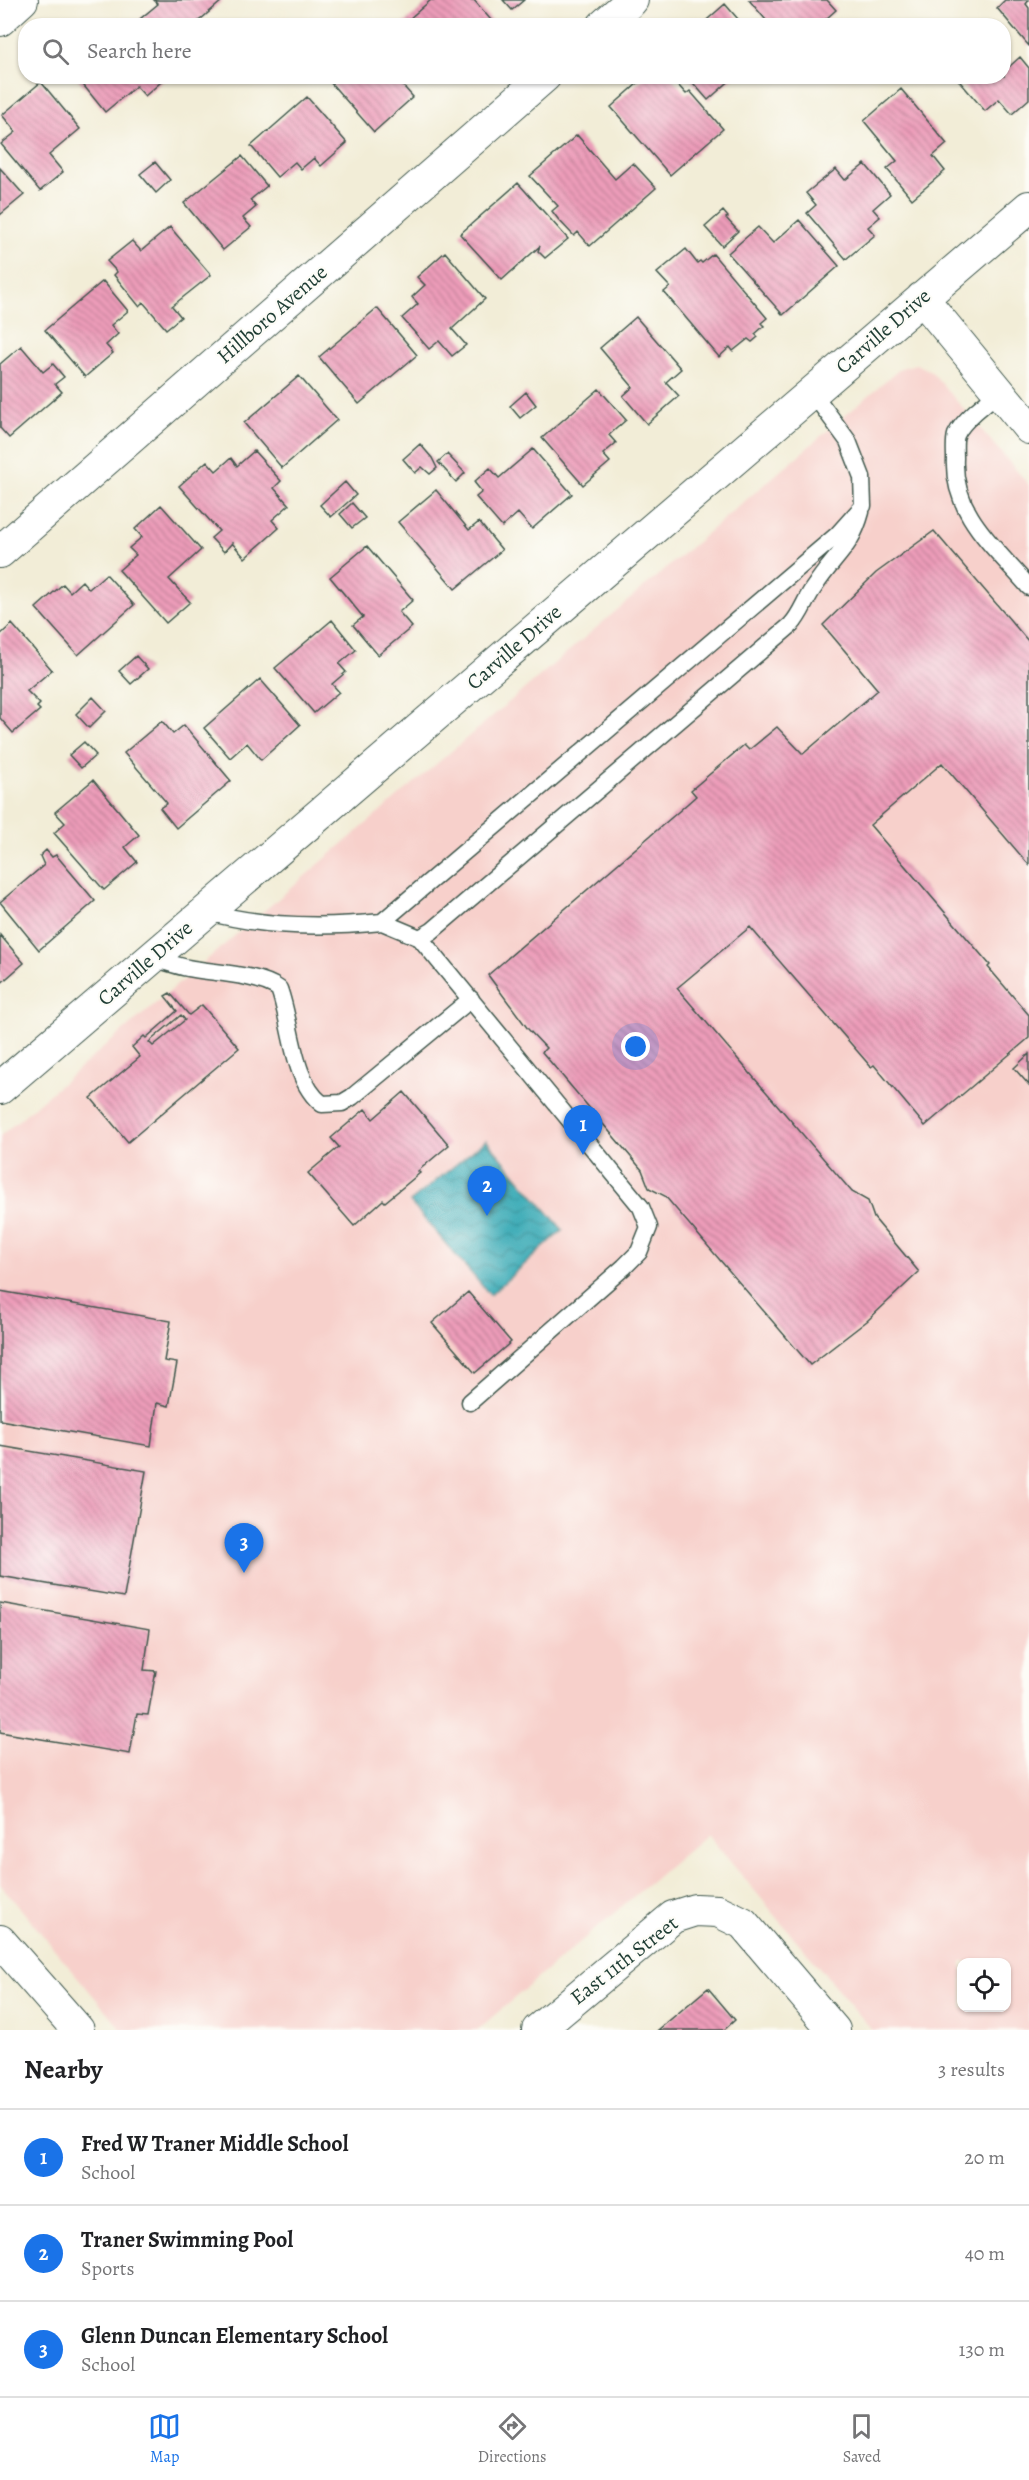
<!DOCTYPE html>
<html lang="en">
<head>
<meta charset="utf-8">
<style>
	:root { --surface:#fff; --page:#f2f2f2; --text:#202124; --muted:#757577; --line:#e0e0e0; --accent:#1a73e8 }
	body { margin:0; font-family:Alegreya,serif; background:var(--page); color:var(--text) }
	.controls { position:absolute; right:18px; bottom:18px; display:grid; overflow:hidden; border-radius:12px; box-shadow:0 2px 4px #0004 }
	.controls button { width:54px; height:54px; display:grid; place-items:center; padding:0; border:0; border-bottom:2px solid var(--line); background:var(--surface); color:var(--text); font:30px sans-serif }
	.you { position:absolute; left:636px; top:1047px; width:21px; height:21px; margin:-15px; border:4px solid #fff; border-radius:50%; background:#1a73e8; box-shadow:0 0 0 9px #1a73e833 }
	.badge { display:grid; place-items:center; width:39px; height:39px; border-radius:50%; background:var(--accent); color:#fff; font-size:20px; font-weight:700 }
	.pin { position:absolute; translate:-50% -50px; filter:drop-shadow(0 2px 3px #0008) }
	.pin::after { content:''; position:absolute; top:32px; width:21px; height:18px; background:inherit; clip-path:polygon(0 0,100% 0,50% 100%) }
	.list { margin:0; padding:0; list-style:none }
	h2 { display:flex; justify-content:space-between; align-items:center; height:78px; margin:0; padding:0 24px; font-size:26px }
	h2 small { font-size:20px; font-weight:400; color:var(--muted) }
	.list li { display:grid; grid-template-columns:39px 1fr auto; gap:18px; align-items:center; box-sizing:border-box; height:96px; padding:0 24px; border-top:2px solid var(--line) }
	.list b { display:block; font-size:22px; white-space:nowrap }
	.list p { margin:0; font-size:20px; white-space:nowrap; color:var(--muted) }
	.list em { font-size:20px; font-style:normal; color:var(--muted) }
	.icon { flex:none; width:33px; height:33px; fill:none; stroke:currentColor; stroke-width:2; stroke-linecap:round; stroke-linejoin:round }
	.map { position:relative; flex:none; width:1029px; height:2030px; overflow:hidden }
	.search { position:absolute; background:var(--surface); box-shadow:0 2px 4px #0004; left:18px; right:18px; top:18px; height:66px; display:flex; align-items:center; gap:15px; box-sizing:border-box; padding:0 21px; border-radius:24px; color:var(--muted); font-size:22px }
	.sheet { height:366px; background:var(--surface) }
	nav { display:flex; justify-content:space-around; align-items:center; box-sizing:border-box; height:84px; border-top:2px solid var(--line); background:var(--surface); font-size:16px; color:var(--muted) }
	nav a { display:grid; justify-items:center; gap:3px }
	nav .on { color:var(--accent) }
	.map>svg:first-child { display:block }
	.built { fill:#f7d0cb; fill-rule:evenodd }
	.water { fill:url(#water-waves); stroke:#2e7476; stroke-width:1.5 }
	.building { fill:url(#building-back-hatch); fill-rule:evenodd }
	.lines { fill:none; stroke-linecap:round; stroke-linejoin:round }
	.lane-casing { stroke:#3f574c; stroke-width:19 }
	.street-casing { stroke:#3f574c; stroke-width:34 }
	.lane { stroke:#fff; stroke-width:16 }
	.street { stroke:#fff; stroke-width:32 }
	.labels { text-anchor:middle; stroke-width:4.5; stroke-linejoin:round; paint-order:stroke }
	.street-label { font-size:21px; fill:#1f3d34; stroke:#fdfcf7 }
</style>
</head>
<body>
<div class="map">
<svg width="1029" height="2030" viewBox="0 0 1029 2030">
	<defs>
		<pattern id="water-waves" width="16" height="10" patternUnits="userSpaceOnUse" patternTransform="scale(1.5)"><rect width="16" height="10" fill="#3cacb7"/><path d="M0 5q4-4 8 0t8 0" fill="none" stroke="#328d96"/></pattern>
		<pattern id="building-back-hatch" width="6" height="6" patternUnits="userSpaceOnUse" patternTransform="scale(1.5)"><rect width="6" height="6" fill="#ed9cb9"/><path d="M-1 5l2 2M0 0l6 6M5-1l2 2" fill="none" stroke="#bf8097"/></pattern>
	</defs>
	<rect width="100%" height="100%" fill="#fdfcf7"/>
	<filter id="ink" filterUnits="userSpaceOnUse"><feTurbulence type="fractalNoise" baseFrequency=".0167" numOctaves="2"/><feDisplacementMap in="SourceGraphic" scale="12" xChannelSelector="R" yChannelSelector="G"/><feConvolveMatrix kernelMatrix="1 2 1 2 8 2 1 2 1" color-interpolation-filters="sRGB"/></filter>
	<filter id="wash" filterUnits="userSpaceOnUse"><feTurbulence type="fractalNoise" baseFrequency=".008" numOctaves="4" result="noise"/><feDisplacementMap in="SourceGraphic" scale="24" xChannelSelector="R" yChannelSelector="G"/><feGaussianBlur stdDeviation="1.35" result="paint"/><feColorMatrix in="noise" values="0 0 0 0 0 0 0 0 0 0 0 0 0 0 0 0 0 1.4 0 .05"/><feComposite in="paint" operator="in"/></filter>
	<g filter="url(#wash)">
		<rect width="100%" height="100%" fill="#f2edd7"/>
		<path class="built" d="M916 364 931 371 1029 485V2030H872L707 1834 477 2030H122L0 1884V1136L901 368ZM962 1962H1006V2008H962Z"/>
		<path class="water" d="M486 1140 563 1230 490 1295 410 1202Z"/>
		<g id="blocks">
			<path class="building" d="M154 0H223L193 26H145L140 19 158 4Z
				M431 0H474L496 26H401Z
				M503 0H524L512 10Z
				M749 0H827L836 10 818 26H771Z
				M1005 0H1029L1026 4 1029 8V46L997 8Z
				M725 4 744 26H700Z
				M1020 57 1029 68V99L1012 114 999 99 985 111 955 76H1004V59L1010 66Z
				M76 76H168L145 96 136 86 105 112Z
				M337 76H397L396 78 413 97 374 132 330 82Z
				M646 76H670L686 94 690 91 723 129 670 175 611 107Z
				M687 76H735L708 100Z
				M41 82 80 129 49 155 63 172 40 191 1 144 16 132 2 115Z
				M901 89 947 144 933 156 945 171 912 199 887 169 897 161 864 121Z
				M307 97 347 143 321 166 314 158 301 169 295 162 277 177 251 146Z
				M577 135 615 179 633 163 656 188 590 246 578 232 574 236 558 219 552 211 558 206 530 176Z
				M242 156 267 186 250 200 256 207 243 218 251 227 223 250 184 203Z
				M155 162 170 180 156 193 140 174Z
				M865 164 890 194 873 209 880 217 868 227 875 235 846 259 807 213 816 205 806 193 836 169 845 180Z
				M0 168 24 195 0 215Z
				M518 183 568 239 545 258 538 251 540 246 502 280 460 234Z
				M723 211 728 217 726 218 738 231 722 246 705 227Z
				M799 220 839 266 783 315 728 253 758 227 773 243Z
				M170 227 211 275 172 306 181 317 166 329 143 302 139 306 114 275 117 272 107 261 132 241 141 251Z
				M686 249 697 263 700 261 702 263 713 254 767 318 761 323 764 326 755 334 758 337 752 342 748 339 733 351 730 347 719 357 664 292 670 287 657 273Z
				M445 252 485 299 452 329 466 345 452 356 439 341 429 349 402 318 418 304 412 297 425 285 417 277Z
				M103 281 128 311 111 325 118 334 106 345 113 353 85 377 45 330Z
				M377 308 417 355 359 404 319 357Z
				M636 317 681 369 666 382 679 396 647 424 623 396 633 387 600 348Z
				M21 346 43 372 53 364 64 377 55 384 62 392 9 438 0 428V364Z
				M299 376 337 420 282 468 244 423Z
				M599 389 626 420 609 435 616 443 603 454 610 462 583 485 542 438Z
				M526 392 536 405 520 418 510 406Z
				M420 444 432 458 437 468 430 474 422 467 415 473 403 459Z
				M533 449 572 494 532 529 518 513 502 527 476 497 482 492 474 482 490 468 499 478Z
				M254 451 281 481 274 488 289 505 272 520 279 528 245 558 232 543 224 552 211 538 219 531 179 486 207 461 216 471 231 458 237 466Z
				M447 454 465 473 456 482 438 462Z
				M345 482 356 495 331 517 320 505Z
				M436 490 469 530 479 522 502 550 455 589 398 522Z
				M352 503 365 518 352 528 340 514Z
				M161 505 201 550 169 579 190 602 166 623 119 570 136 555 129 548 142 537 135 529Z
				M934 531 1029 642V865L942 763 870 825 990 965 988 967 1029 1015V1038L925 1126 874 1065 871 1067 750 927 677 988 852 1192 868 1201 874 1218 919 1272 867 1321 810 1365 665 1196 649 1188 642 1170 542 1052 546 1048 528 1029 488 975 678 812 696 796 691 790 744 745 749 750 777 727 803 754 878 690 823 625 876 573Z
				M367 546 413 600 399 612 412 627 378 655 353 625 363 617 330 577Z
				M106 574 134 605 78 655 36 608 63 584 70 592 82 581 89 589Z
				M332 620 356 650 339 664 346 672 332 684 339 692 314 713 275 668Z
				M12 624 52 670 27 691 40 704 37 707 40 710 13 733 0 718V635Z
				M136 656 148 669 131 684 119 671Z
				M260 679 300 725 261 760 247 743 230 758 204 728Z
				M93 697 106 711 89 728 76 714Z
				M162 721 173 734 184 725 231 781 176 828 160 808 167 803 124 753Z
				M84 742 96 755 81 768 69 755Z
				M93 780 139 835 125 847 137 862 104 890 54 833 65 823 55 812Z
				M46 850 52 857 56 855 95 901 39 950 0 902 44 865 40 856Z
				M0 935 24 963 0 984Z
				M170 993 189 1015 202 1005 239 1048 128 1142 91 1098 140 1057 132 1047 144 1036 146 1038 177 1011 165 996ZM181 1015 185 1020 153 1046 149 1042Z
				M1029 1054V1085L1014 1068Z
				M404 1092 449 1145 418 1171 420 1173 385 1202 383 1200 354 1226 308 1173 339 1147 331 1138 365 1109 373 1119Z
				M0 1291 171 1321 164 1361 177 1363 169 1406 157 1403 151 1446 0 1420Z
				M468 1292 511 1342 475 1373 432 1323Z
				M0 1446 146 1471 124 1597 0 1576Z
				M0 1603 150 1629 144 1670 156 1671 148 1715 137 1714 130 1754 0 1732Z
				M708 1988 735 2020 724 2030H658Z"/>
		</g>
	</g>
	<g filter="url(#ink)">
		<use href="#blocks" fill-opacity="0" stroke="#3f574c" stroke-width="1.5"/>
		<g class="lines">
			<defs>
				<path id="lane" d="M999 393C987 401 962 421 956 435 954 441 955 452 955 458 952 514 996 548 1029 587
					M205 911C262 928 323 928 382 922L837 535 863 506 862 477 848 441 812 392
					M382 922 420 938 432 931 791 625C802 613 805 599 815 586 834 556 851 549 861 512
					M420 938 641 1207 649 1227 639 1252 624 1267 470 1402
					M152 958C164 961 176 966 188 968 213 973 259 974 279 989 292 1024 292 1081 322 1104L342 1103 352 1097 471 999"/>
				<path id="street" d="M0 20 22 0
					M603 26 632 0
					M922 298 1029 428
					M0 552 545 76
					M0 1088 1029 207
					M0 1941 78 2030
					M538 2030 673 1917 695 1910 718 1911 743 1923 834 2030"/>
			</defs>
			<use href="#lane" class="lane-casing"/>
			<use href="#street" class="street-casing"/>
			<use href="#lane" class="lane"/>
			<use href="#street" class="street"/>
		</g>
	</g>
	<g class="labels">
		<g class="street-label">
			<text transform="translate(272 314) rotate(-41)" y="7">Hillboro Avenue</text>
			<text transform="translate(883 331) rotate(-41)" y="7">Carville Drive</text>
			<text transform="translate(514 647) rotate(-41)" y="7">Carville Drive</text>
			<text transform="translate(145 963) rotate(-41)" y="7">Carville Drive</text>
			<text transform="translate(624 1960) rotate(-38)" y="7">East 11th Street</text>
		</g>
	</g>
</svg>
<div class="controls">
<button><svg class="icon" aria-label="locate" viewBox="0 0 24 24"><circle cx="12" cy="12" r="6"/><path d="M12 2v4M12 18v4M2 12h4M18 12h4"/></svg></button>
</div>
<div class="you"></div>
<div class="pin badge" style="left:583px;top:1155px">1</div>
<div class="pin badge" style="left:487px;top:1216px">2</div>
<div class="pin badge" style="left:244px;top:1573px">3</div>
<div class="search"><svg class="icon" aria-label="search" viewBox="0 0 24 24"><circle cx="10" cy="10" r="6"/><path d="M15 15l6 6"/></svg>Search here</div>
</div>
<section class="sheet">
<h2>Nearby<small>3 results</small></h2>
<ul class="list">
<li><span class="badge">1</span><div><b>Fred W Traner Middle School</b><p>School</p></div><em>20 m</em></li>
<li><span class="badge">2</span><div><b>Traner Swimming Pool</b><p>Sports</p></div><em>40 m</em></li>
<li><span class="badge">3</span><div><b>Glenn Duncan Elementary School</b><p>School</p></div><em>130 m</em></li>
</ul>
</section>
<nav>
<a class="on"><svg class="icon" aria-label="map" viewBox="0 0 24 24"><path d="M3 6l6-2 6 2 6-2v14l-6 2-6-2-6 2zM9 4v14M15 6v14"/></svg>Map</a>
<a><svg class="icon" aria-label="directions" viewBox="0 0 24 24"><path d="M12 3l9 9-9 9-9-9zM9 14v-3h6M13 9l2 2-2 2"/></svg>Directions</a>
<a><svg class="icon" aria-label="saved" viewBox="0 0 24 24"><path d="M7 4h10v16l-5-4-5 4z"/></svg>Saved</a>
</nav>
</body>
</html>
